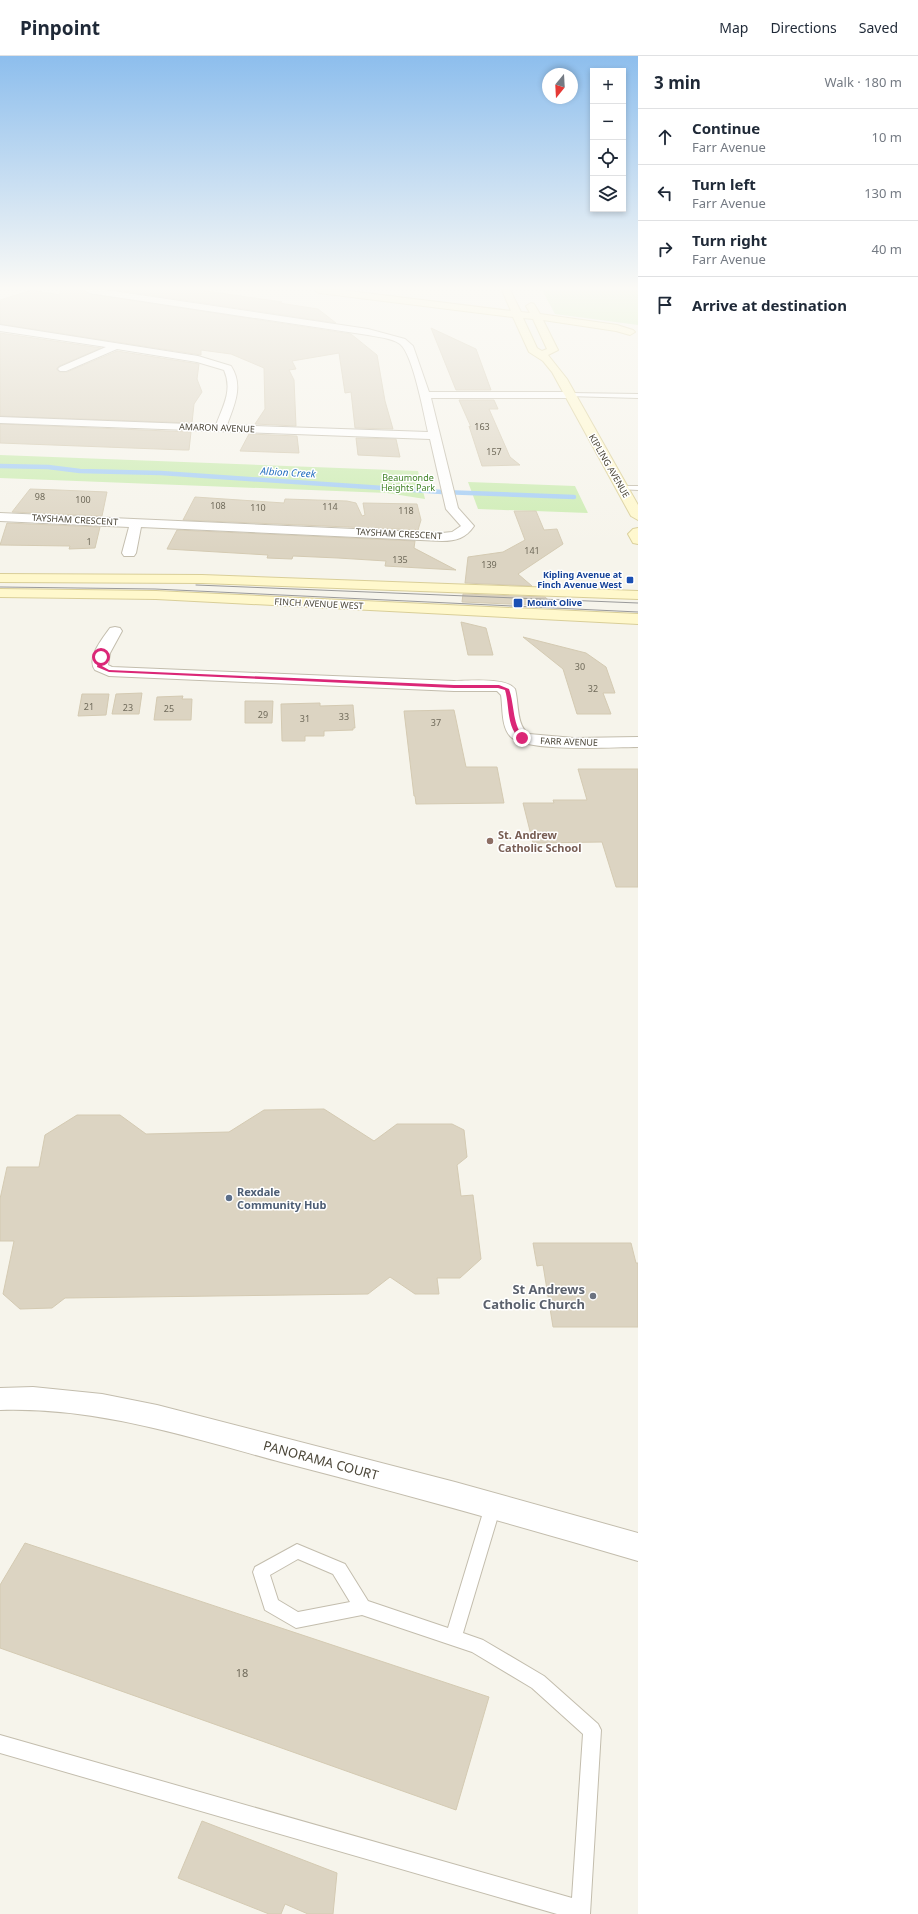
<!DOCTYPE html>
<html lang="en">
<head>
<meta charset="utf-8">
<style>
	:root { --surface:#fff; --page:#f2f2f3; --text:#1f2937; --muted:#747a83; --line:#e0e1e3 }
	body { margin:0; font-family:"Noto Sans",sans-serif; background:var(--page); color:var(--text) }
	.controls { position:absolute; right:12px; top:12px; display:grid; overflow:hidden; border-radius:0px; box-shadow:0 2px 6px #0003 }
	.controls button { width:36px; height:36px; display:grid; place-items:center; padding:0; border:0; border-bottom:1px solid var(--line); background:var(--surface); color:var(--text); font:20px sans-serif }
	.compass { position:absolute; left:542px; top:12px; width:36px; height:36px; border-radius:50%; background:var(--surface); box-shadow:0 2px 6px #0003; rotate:198deg }
	.stop { position:absolute; width:12px; height:12px; margin:-9px; border:3px solid #db2777; border-radius:50%; background:#fff }
	.stop.end { background:#db2777; border-color:#fff; box-shadow:0 1px 4px #0008 }
	.list { margin:0; padding:0; list-style:none }
	h2 { display:flex; justify-content:space-between; align-items:center; height:52px; margin:0; padding:0 16px; font-size:17px }
	h2 small { font-size:13px; font-weight:400; color:var(--muted) }
	.list li { display:grid; grid-template-columns:26px 1fr auto; gap:12px; align-items:center; box-sizing:border-box; height:56px; padding:0 16px; border-top:1px solid var(--line) }
	.list b { display:block; font-size:15px; white-space:nowrap }
	.list p { margin:0; font-size:13px; white-space:nowrap; color:var(--muted) }
	.list em { font-size:13px; font-style:normal; color:var(--muted) }
	.icon { flex:none; width:22px; height:22px; fill:none; stroke:currentColor; stroke-width:2; stroke-linecap:round; stroke-linejoin:round }
	.map { position:relative; flex:none; width:638px; height:1858px; overflow:hidden }
	header { display:flex; align-items:center; gap:24px; box-sizing:border-box; height:56px; padding:0 20px; background:var(--surface); border-bottom:1px solid var(--line) }
	header strong { font-size:19px }
	nav { display:flex; gap:22px; margin-inline-start:auto; font-size:14px }
	main { display:flex }
	aside { flex:1; background:var(--surface) }
	.map>svg:first-child { display:block }
	.green { fill:#ccecb2 }
	.lines { fill:none; stroke-linecap:round; stroke-linejoin:round }
	.stream { stroke:#a5cdf5; stroke-width:4.5 }
	.building { fill:#dcd4c2; stroke:#d4cab2 }
	.service-casing { stroke:#c3bdad; stroke-width:2 }
	.minor-casing { stroke:#c3bdad; stroke-width:2 }
	.secondary-casing { stroke:#d9ce98; stroke-width:2 }
	.service { fill:#fff; fill-rule:evenodd }
	.minor { fill:#fff; fill-rule:evenodd }
	.secondary { fill:#fff8cc; fill-rule:evenodd }
	.tram { stroke:#9a9a9a; stroke-width:1 }
	.route { fill:#db2777 }
	.transit-dot { fill:#1a4fb4; stroke:#fff; stroke-width:1.5 }
	.education-dot { fill:#8d6e63; stroke:#fff; stroke-width:1.5 }
	.service-dot { fill:#5c6f8a; stroke:#fff; stroke-width:1.5 }
	.worship-dot { fill:#6b7280; stroke:#fff; stroke-width:1.5 }
	.labels { text-anchor:middle; stroke-width:3; stroke-linejoin:round; paint-order:stroke }
	.number-label { font-size:9px; fill:#6f6a5a }
	.far-street-label { font-size:9px; fill:#4b4638; stroke:#fff }
	.far-park-label { font-size:9px; fill:#408226; stroke:#fff }
	.far-transit-label { font-size:9px; font-weight:bold; fill:#164399; stroke:#fff; text-anchor:end }
	.far-water-label { font-size:10px; font-style:italic; fill:#2871c0; stroke:#fff }
	.education-label { font-size:11px; font-weight:bold; fill:#785e54; stroke:#fff; text-anchor:start }
	.service-label { font-size:11px; font-weight:bold; fill:#4e5e75; stroke:#fff; text-anchor:start }
	.near-number-label { font-size:11px; fill:#6f6a5a }
	.near-worship-label { font-size:13px; font-weight:bold; fill:#5b616d; stroke:#fff; text-anchor:end }
	.near-street-label { font-size:13px; fill:#4b4638; stroke:#fff }
</style>
</head>
<body>
<header>
<strong>Pinpoint</strong>
<nav><a>Map</a><a>Directions</a><a>Saved</a></nav>
</header>
<main>
<div class="map">
<svg width="638" height="1858" viewBox="0 0 638 1858">
	<rect width="100%" height="100%" fill="#f6f4eb"/>
	<path class="green" d="M542 234H638V269L555 258Z
		M0 399 418 415 425 443 387 437 0 422Z
		M468 426 575 430 588 457 478 453Z"/>
	<g class="lines">
		<path class="stream" d="M0 410 48 411 80 415 161 417 442 436 574 441"/>
	</g>
	<path class="building" d="M32 234 60 239V234H84L89 238 351 278 377 299 385 345 393 373 355 372 351 336 345 337 339 297 292 305 296 313 289 314 294 324 296 370 255 368 265 353 264 312 231 298 201 294V299L0 268V244Z
		M117 234H199L282 246 279 247 318 253 336 267Z
		M431 272 476 293 491 334H456Z
		M0 277 101 292 59 310 56 313 60 316H67L117 295 199 308 197 323 202 336 194 348 192 367 0 360Z
		M459 344H494L498 353H489L510 401 520 409 482 410 469 370 471 371Z
		M0 368 191 376 189 394H184L0 387Z
		M249 378 297 380 299 397 240 395Z
		M356 382 396 383 400 401 358 399Z
		M30 433 58 434 107 436 102 460 12 456Z
		M195 441 284 447 285 443 347 445 356 447 362 460 365 459 363 447 417 448 421 464 418 474 183 464Z
		M514 455H536L544 474 557 473 563 488 518 518 532 530 465 527 468 501 503 496 525 484Z
		M7 467 100 471 95 492 69 493 70 490 0 489Z
		M177 474 415 485 414 492 456 514 385 510 386 505 338 502 293 500 292 503 267 502 268 499 167 493Z
		M463 538 545 541 555 550 462 546Z
		M461 566 486 572 493 599H468Z
		M523 581 586 597 606 611 615 637H603L611 658H577L563 613Z
		M142 637 139 658H112L116 638Z
		M82 638H109L106 659 78 660Z
		M183 640 182 643H192L191 664H154L157 641Z
		M245 645H273L272 667H245Z
		M320 647V650L353 649 355 672H353V674L324 675V680H305V685H282L281 648Z
		M454 654 466 711H497L504 747 416 748 415 740H414L404 655Z
		M578 713H638V831H616L602 786 533 787 523 747H554L553 744H587Z
		M324 1053 374 1085 397 1068H452L464 1074 467 1101 457 1109 461 1140 473 1139 481 1203 460 1222H437L439 1238H415L390 1221 368 1238 65 1242 52 1252 20 1253 3 1238 14 1185H0V1143L7 1111H39L45 1079 77 1059H120L146 1078 229 1076 264 1054Z
		M533 1187H631L636 1207H638V1271H553L543 1209 537 1210Z
		M25 1487 489 1641 456 1754 0 1592V1529Z
		M202 1765 337 1817 333 1858H308L285 1848 281 1858H269L178 1822Z"/>
	<g class="lines">
		<defs>
			<path id="service" d="M570 337 638 338V342L568 340Z
				M621 430H638V434L619 433V431Z
				M493 1443 499 1445 501 1450 463 1577 483 1584 544 1620 598 1668 601 1674 590 1858H557L0 1697V1679L572 1842 583 1678 532 1632 472 1596 362 1559 296 1572 265 1554 253 1516 255 1511 297 1488 345 1508 368 1545 448 1572 485 1450 487 1445ZM298 1503 333 1518 350 1546 298 1556 278 1544 270 1519Z"/>
			<path id="minor" d="M85 234H106L368 273 405 283 413 290 429 336H570L575 339 570 342H431L458 452 474 470C466 482 456 485 442 485L141 471 136 497 134 500H124L122 497 129 471 0 465V457L442 477 452 476 461 470 446 453 430 383 0 367V361L216 369C223 350 233 334 224 314L197 306 117 293 66 315H60L58 313 60 311 106 291 0 275V269L198 300 231 310C244 330 234 349 227 369L428 376C424 359 413 298 400 288 392 282 377 281 368 279L89 237Z
				M115 571 120 572 122 575 110 597 108 609 112 611 454 625C468 625 506 621 515 633 519 647 516 670 529 678L574 682 638 681V691C614 691 525 697 510 680 501 670 503 651 501 639L497 635H454L109 620 95 614C86 602 103 582 110 572Z
				M33 1331 102 1338 157 1349 455 1426 638 1477V1505C519 1470 401 1437 281 1406 188 1381 98 1351 0 1354V1332Z"/>
			<path id="secondary" d="M315 234H341L511 255 502 234H510L521 256 530 257 526 250 531 247 534 248 540 258 617 269 633 274 635 276 630 279 616 275 543 264 558 294 548 299 567 323 638 449V464L631 460 552 316 543 305 529 296 513 261 319 237ZM523 262 533 263 547 293 542 295 537 292Z
				M638 472V488L633 487 628 478 633 473Z
				M0 518 202 519 638 535V543L202 527 0 526Z
				M0 533 156 535 638 558V568L156 543 0 541Z"/>
		</defs>
		<use href="#service" class="service-casing"/>
		<use href="#minor" class="minor-casing"/>
		<use href="#secondary" class="secondary-casing"/>
		<use href="#service" class="service"/>
		<use href="#minor" class="minor"/>
		<use href="#secondary" class="secondary"/>
		<path class="tram" d="M196 529 638 547
			M0 531 155 533 638 556"/>
	</g>
	<linearGradient id="sky" x2="0" y2="1"><stop stop-color="#8dbeed"/><stop offset="0.47" stop-color="#fbfaf6"/><stop offset="1" stop-color="#fbfaf6" stop-opacity="0"/></linearGradient>
	<rect width="638" height="494" fill="url(#sky)"/>
	<path class="route" d="M101 599 104 601 102 610 109 614 454 629H499L509 633C515 650 512 670 525 682L521 683C506 673 510 650 505 634L498 632H454L109 616 97 611 99 601Z"/>
	<g class="transit-dot">
		<rect x="626" y="520" width="8" height="8" rx="2"/>
		<rect x="513" y="542" width="10" height="10" rx="2"/>
	</g>
	<circle class="education-dot" cx="490" cy="785" r="4"/>
	<circle class="service-dot" cx="229" cy="1142" r="4"/>
	<circle class="worship-dot" cx="593" cy="1240" r="4"/>
	<g class="labels">
		<g class="number-label">
			<text x="482" y="374">163</text>
			<text x="494" y="399">157</text>
			<text x="40" y="444">98</text>
			<text x="83" y="447">100</text>
			<text x="218" y="453">108</text>
			<text x="330" y="454">114</text>
			<text x="258" y="455">110</text>
			<text x="406" y="458">118</text>
			<text x="89" y="489">1</text>
			<text x="532" y="498">141</text>
			<text x="400" y="507">135</text>
			<text x="489" y="512">139</text>
			<text x="580" y="614">30</text>
			<text x="593" y="636">32</text>
			<text x="89" y="654">21</text>
			<text x="128" y="655">23</text>
			<text x="169" y="656">25</text>
			<text x="263" y="662">29</text>
			<text x="344" y="664">33</text>
			<text x="305" y="666">31</text>
			<text x="436" y="670">37</text>
		</g>
		<g class="far-street-label">
			<text transform="translate(217 372) rotate(2)" y="3">AMARON AVENUE</text>
			<text transform="translate(609 410) rotate(60)" y="3">KIPLING AVENUE</text>
			<text transform="translate(75 464) rotate(3)" y="3">TAYSHAM CRESCENT</text>
			<text transform="translate(399 478) rotate(3)" y="3">TAYSHAM CRESCENT</text>
			<text transform="translate(319 548) rotate(3)" y="3">FINCH AVENUE WEST</text>
			<text transform="translate(569 686) rotate(2)" y="3">FARR AVENUE</text>
		</g>
		<g class="far-park-label">
			<text x="408" y="425">Beaumonde<tspan x="408" dy="10">Heights Park</tspan></text>
		</g>
		<g class="far-transit-label">
			<text x="622" y="522">Kipling Avenue at<tspan x="622" dy="10">Finch Avenue West</tspan></text>
			<text x="527" y="550" text-anchor="start">Mount Olive</text>
		</g>
		<g class="far-water-label">
			<text transform="translate(288 416) rotate(3)" y="4">Albion Creek</text>
		</g>
		<g class="education-label">
			<text x="498" y="783">St. Andrew<tspan x="498" dy="13">Catholic School</tspan></text>
		</g>
		<g class="service-label">
			<text x="237" y="1140">Rexdale<tspan x="237" dy="13">Community Hub</tspan></text>
		</g>
		<g class="near-number-label">
			<text x="242" y="1621">18</text>
		</g>
		<g class="near-worship-label">
			<text x="585" y="1238">St Andrews<tspan x="585" dy="15">Catholic Church</tspan></text>
		</g>
		<g class="near-street-label">
			<text transform="translate(321 1404) rotate(15)" y="5">PANORAMA COURT</text>
		</g>
	</g>
</svg>
<div class="controls">
<button>+</button>
<button>−</button>
<button><svg class="icon" aria-label="locate" viewBox="0 0 24 24"><circle cx="12" cy="12" r="6"/><path d="M12 2v4M12 18v4M2 12h4M18 12h4"/></svg></button>
<button><svg class="icon" aria-label="layers" viewBox="0 0 24 24"><path d="M12 4l9 5-9 5-9-5zM3 14l9 5 9-5"/></svg></button>
</div>
<svg class="compass" viewBox="-18 -18 36 36"><path d="M0-13l5 13h-10z" fill="#e53935"/><path d="M0 13l5-13h-10z" fill="#747a83"/></svg>
<div class="stop" style="left:101px;top:601px"></div>
<div class="stop end" style="left:522px;top:682px"></div>
</div>
<aside>
<h2>3 min<small>Walk · 180 m</small></h2>
<ul class="list">
<li><svg class="icon" aria-label="ahead" viewBox="0 0 24 24"><path d="M12 20V5M6 11l6-6 6 6"/></svg><div><b>Continue</b><p>Farr Avenue</p></div><em>10 m</em></li>
<li><svg class="icon" aria-label="left" viewBox="0 0 24 24"><path d="M17 20v-9H6M10 6l-5 5 5 5"/></svg><div><b>Turn left</b><p>Farr Avenue</p></div><em>130 m</em></li>
<li><svg class="icon" aria-label="right" viewBox="0 0 24 24"><path d="M7 20v-9h11M14 6l5 5-5 5"/></svg><div><b>Turn right</b><p>Farr Avenue</p></div><em>40 m</em></li>
<li><svg class="icon" aria-label="arrive" viewBox="0 0 24 24"><path d="M6 21V4h12l-3 4 3 4H6"/></svg><div><b>Arrive at destination</b></div></li>
</ul>
</aside>
</main>
</body>
</html>
